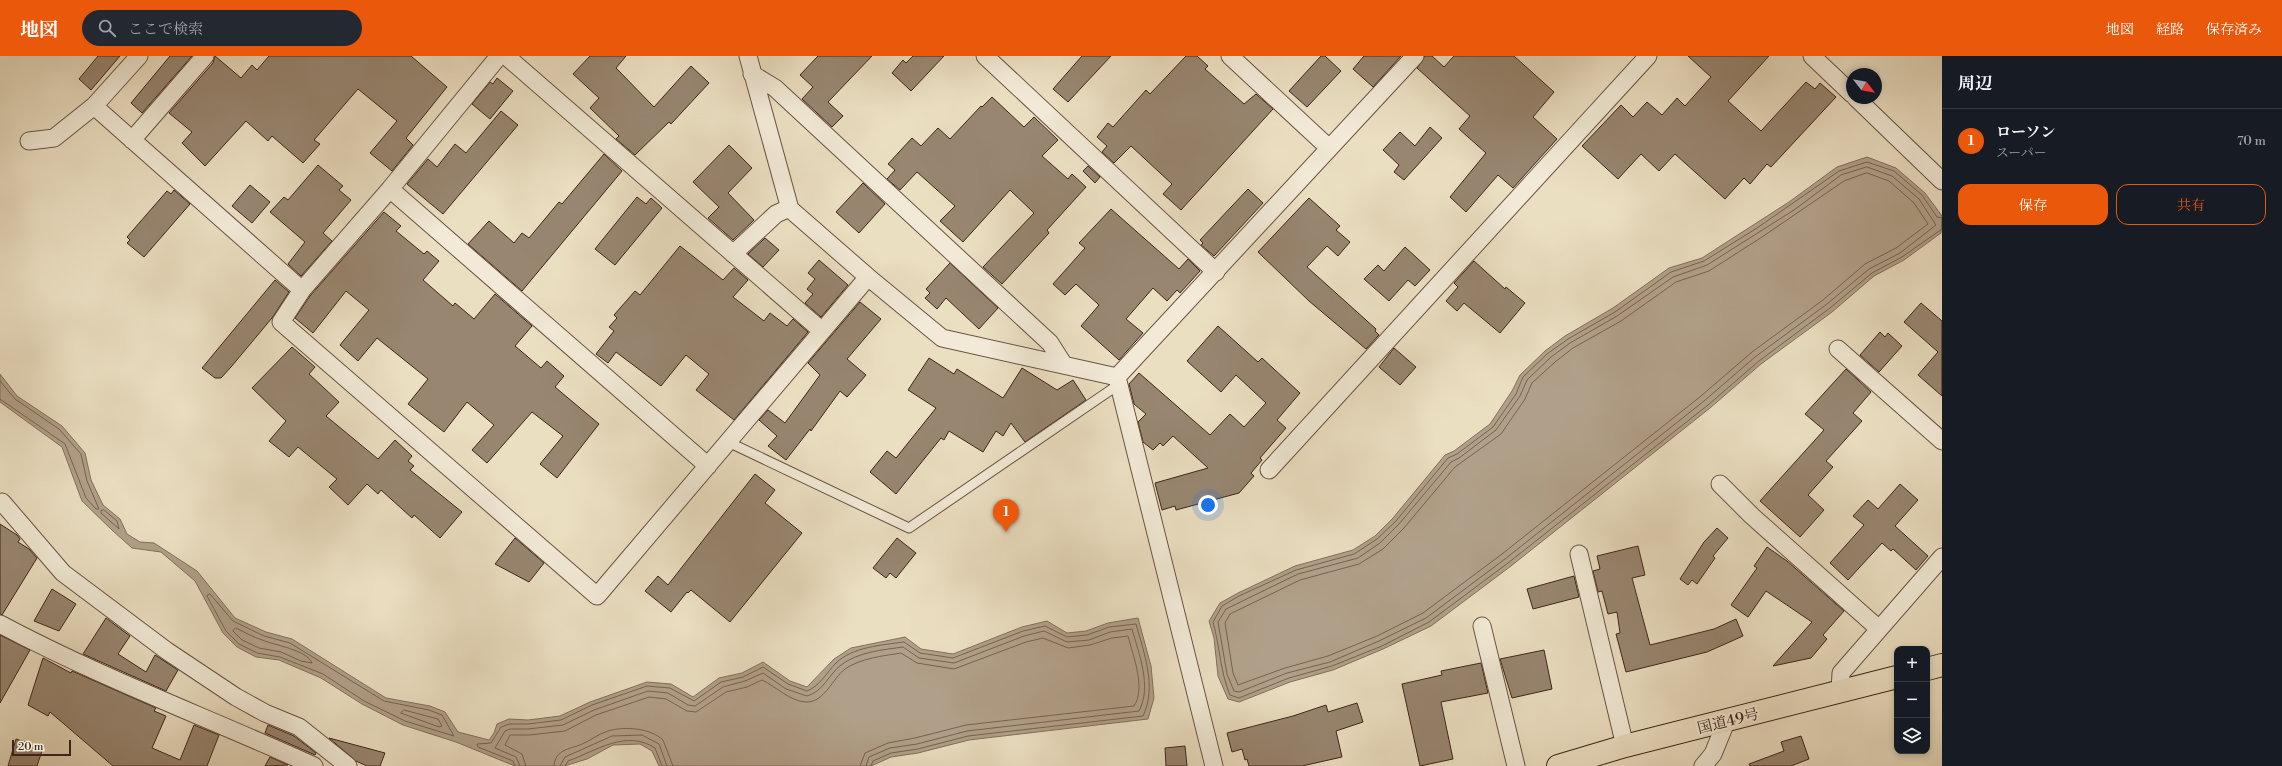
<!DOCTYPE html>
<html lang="ja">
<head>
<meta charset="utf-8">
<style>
	:root { --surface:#171b24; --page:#242831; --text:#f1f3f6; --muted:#9ea1a6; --line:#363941; --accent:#ea580c }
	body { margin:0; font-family:"Libre Bodoni","Noto Serif JP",serif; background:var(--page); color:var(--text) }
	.controls { position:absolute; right:12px; bottom:12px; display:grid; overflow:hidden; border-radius:8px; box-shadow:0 2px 6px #0003 }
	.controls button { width:36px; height:36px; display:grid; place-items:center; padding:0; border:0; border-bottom:1px solid var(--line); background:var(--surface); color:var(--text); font:20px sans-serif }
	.compass { position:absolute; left:1846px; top:12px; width:36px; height:36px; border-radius:50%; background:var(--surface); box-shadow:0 2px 6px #0003; rotate:121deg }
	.scale { position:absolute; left:12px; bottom:10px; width:59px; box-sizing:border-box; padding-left:4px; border:2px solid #3f251a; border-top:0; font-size:11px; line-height:14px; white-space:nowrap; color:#3f251a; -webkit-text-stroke:3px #f2ead7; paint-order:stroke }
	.you { position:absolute; left:1208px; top:449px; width:14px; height:14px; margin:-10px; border:3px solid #fff; border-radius:50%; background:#1a73e8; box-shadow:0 0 0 6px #1a73e833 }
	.badge { display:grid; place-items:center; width:26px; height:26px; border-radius:50%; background:var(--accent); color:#fff; font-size:13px; font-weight:700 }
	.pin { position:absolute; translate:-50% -33px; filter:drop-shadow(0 1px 2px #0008) }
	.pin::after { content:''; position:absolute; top:21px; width:14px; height:12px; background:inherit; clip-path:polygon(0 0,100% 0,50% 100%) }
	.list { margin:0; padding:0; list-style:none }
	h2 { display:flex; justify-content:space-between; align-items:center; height:52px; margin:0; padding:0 16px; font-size:17px }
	h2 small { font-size:13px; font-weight:400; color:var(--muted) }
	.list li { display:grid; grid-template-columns:26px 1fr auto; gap:12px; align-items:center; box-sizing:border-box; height:64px; padding:0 16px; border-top:1px solid var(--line) }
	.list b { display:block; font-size:15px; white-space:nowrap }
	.list p { margin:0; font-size:13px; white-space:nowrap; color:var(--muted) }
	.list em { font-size:13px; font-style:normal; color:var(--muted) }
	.actions { display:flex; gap:8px; padding:12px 16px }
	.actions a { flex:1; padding:9px 0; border:1px solid var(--accent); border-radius:12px; text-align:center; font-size:14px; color:var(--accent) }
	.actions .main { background:var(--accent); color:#fff }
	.icon { flex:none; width:22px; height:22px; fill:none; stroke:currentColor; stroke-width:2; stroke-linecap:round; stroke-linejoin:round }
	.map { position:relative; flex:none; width:1942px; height:710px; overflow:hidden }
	header { display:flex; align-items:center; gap:24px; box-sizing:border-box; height:56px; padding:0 20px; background:var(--accent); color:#fff }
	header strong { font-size:19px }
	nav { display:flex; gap:22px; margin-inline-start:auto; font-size:14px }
	.search { width:280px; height:36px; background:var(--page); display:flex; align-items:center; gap:10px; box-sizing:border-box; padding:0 14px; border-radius:22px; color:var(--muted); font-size:15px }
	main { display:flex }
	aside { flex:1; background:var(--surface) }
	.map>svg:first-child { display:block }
	.water { fill:#b1a089; stroke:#836f5d }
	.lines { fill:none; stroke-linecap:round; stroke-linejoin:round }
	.shore { stroke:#786252; stroke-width:1 }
	.building { fill:#988671; stroke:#3f251a }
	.lane-casing { stroke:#6a5444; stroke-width:11 }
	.street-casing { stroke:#6a5444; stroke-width:19 }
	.highway-casing { stroke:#3f251a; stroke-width:24 }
	.lane { stroke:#f2ead7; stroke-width:9 }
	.street { stroke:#f2ead7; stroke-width:17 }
	.highway { stroke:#ebdfc2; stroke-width:22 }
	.labels { text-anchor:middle; stroke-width:4; stroke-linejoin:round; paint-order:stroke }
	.street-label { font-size:15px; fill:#3f251a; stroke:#f2ead7 }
</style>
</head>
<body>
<header>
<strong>地図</strong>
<div class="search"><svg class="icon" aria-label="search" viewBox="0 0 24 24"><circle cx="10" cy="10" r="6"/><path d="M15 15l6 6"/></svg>ここで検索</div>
<nav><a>地図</a><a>経路</a><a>保存済み</a></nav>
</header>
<main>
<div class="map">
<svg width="1942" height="710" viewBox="0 0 1942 710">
	<rect width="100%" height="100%" fill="#ebdfc2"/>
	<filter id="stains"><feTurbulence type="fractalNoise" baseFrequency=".005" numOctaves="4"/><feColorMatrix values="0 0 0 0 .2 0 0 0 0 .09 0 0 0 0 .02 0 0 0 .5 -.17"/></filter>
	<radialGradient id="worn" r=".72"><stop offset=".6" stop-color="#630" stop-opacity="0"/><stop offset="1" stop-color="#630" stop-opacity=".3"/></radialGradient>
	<path class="water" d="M1867 101 1896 112 1925 137 1942 160 1941 177 1904 204 1874 220 1832 256 1761 308 1710 352 1511 510 1431 570 1383 593 1333 614 1290 626 1239 646 1228 643 1218 620 1214 582 1209 565 1220 547 1238 537 1295 510 1353 494 1375 480 1393 462 1445 399 1454 395 1490 368 1512 335 1520 319 1545 295 1565 280 1613 252 1669 212 1702 202 1789 146 1837 111Z
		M0 318 17 340 62 370 85 397 91 424 103 449 120 463 127 478 140 486 154 487 197 515 235 562 266 576 292 583 386 642 430 650 445 656 458 676 489 684 494 677 497 668 509 663 528 664 560 660 590 646 647 626 671 628 693 641 719 622 742 617 763 606 790 625 807 631 834 603 851 592 905 581 921 593 953 598 1022 571 1047 565 1067 577 1086 575 1108 567 1138 562 1151 610 1154 642 1148 663 969 684 918 697 891 701 871 710H659L652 695 640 688 613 689 587 703 564 710H515L456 686 403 669 362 648 321 622 279 604 256 601 237 591 223 577 195 525 161 496 132 492 113 475 82 445 62 391 0 346Z"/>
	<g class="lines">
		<path class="shore" d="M1867 111 1892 120 1919 143 1936 169 1900 197 1869 213 1827 248 1755 301 1704 345 1505 503 1426 562 1379 585 1330 606 1287 617 1239 636 1234 635 1227 618 1218 566 1226 553 1298 518 1358 502 1380 487 1399 468 1451 406 1459 402 1496 374 1520 340 1527 324 1551 301 1570 287 1617 260 1673 221 1707 209 1794 154 1841 119Z
			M1867 117 1889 125 1914 147 1928 168 1896 192 1865 208 1823 244 1752 296 1701 340 1502 498 1423 557 1377 580 1328 600 1285 612 1238 629 1233 617 1225 567 1230 558 1300 524 1359 508 1383 493 1404 472 1455 411 1501 378 1525 343 1532 327 1555 306 1573 292 1621 265 1676 226 1709 215 1762 181 1844 125Z
			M1942 162 1937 161 1922 139 1894 115 1867 106 1839 115 1757 172 1704 205 1671 216 1615 256 1568 283 1547 298 1523 321 1516 338 1493 371 1457 398 1448 402 1396 465 1377 483 1354 498 1296 514 1239 540 1222 550 1213 566C1220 591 1220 615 1230 639L1239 642 1289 622 1332 610 1382 590 1429 566 1508 507 1708 349 1759 305 1830 252 1872 217 1902 201 1942 173
			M0 325 15 343 59 373 81 398 87 425 99 453H96L86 442 65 388 0 343
			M104 454 117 465 119 473 101 457V455Z
			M210 538 233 565 264 580 290 587 384 645 429 654 442 659 454 680 405 665 364 645 323 618 280 601 257 597 239 588 226 575 207 540Z
			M236 572C244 576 253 581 262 584 274 589 307 594 312 607L301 605 281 596 259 592 242 584 233 575Z
			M404 654 438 663 442 670 439 671 401 657Z
			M515 710 513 705 478 691 477 688 491 687 501 671 509 668H528L561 664 592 649 647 630 670 632 694 645 721 626 743 621 763 611 788 628 807 635C820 630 827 616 836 607 852 591 882 589 904 586L920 597 953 602 1023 575 1045 570 1067 581 1087 579 1109 571 1136 568C1144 597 1157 631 1143 660L968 680 918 693 891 697 873 705 871 710
			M520 710 516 701 495 692 505 675 510 673H528L563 669 594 654 648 635 668 637 688 649 695 650 723 631 745 625 763 617 786 633 807 640C823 636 829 618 841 609 858 596 882 594 903 591L919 602 954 607 1024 580 1044 575 1067 586 1089 584 1110 576 1132 573C1139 598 1152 631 1139 655L967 675 917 688 890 692 869 701 866 710
			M526 710 522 698 505 689 510 679H529L565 675 596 659 649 641 666 643 687 655 696 656 726 636 747 631 762 624C777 631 789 645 806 646 824 647 833 622 845 613 861 602 883 600 901 597L917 607 954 613 1026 586 1043 582 1068 592 1090 589 1112 582 1128 580C1133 600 1146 632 1134 650L966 669 915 682 888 687 865 697 860 710
			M554 710C555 694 569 693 580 689 590 685 598 678 608 675 625 670 650 672 663 684L673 710
			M560 710 565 701 612 680 642 679 659 688 667 710
			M565 710 568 705C596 695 626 673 655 692L662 710"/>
	</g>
	<path class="building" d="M98 0H120L91 34 79 23Z
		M170 0H192L142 57 131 47Z
		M215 0 241 22 252 9 257 14 269 0H411L447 31 406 82 413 89 392 115 370 97 397 65 358 33 314 84 320 88 303 107 272 80 268 85 246 65 205 110 182 87 192 76 169 57 213 7Z
		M590 0H626L616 12 654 51 691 10 709 27 671 68 669 66 635 99 616 83 619 80 590 52 599 42 573 18Z
		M818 0H872L828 46 843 60 832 71 802 43 813 31 800 19Z
		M913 0H944L911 35 892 17 903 4 906 7Z
		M1082 0H1111L1068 46 1053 33Z
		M1186 0H1197L1208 10 1205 13 1244 48 1256 38 1273 53 1181 154 1163 138 1172 128 1131 90 1114 107 1102 96 1107 90 1097 81 1108 67 1113 71 1146 34 1150 38Z
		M1321 0H1325L1341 15 1307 51 1289 35Z
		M1364 0H1401L1373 31 1353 13Z
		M1425 0H1432L1444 11 1454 0H1514L1554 36 1533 61 1557 83 1513 132 1498 119 1466 156 1450 141 1486 97 1459 73 1470 60 1417 12Z
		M1688 0H1769L1728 45 1761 75 1806 26 1815 33 1820 27 1836 41 1771 111 1767 108 1750 128 1744 122 1725 143 1675 98 1659 115 1641 98 1618 123 1582 90 1621 49 1633 61 1647 46 1662 59 1677 42 1685 50 1711 21Z
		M497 22 513 35 490 63 472 48 490 26 493 28Z
		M992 41 1024 71 1034 61 1058 84 1042 100 1068 123 1072 118 1086 131 1047 174 1049 177 1002 228 983 211 1034 157 1010 134 963 186 940 165 955 150 917 116 900 134 887 123 895 114 888 108 912 82 921 90 938 72 950 83 981 50 982 51Z
		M501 55 518 69 443 158 407 128 428 103 437 111 455 88 466 97Z
		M1430 71 1442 82 1404 124 1394 116 1399 109 1383 94 1400 76 1415 90Z
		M729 89 752 112 728 137 754 164 733 184 708 162 719 151 693 126Z
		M604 98 622 115 522 235 468 188 489 165 514 187 522 177 529 182 559 146 562 148Z
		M318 109 343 130 339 134 351 144 323 177 332 185 301 220 288 208 305 186 270 156 284 141 288 144Z
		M1088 110 1100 121 1095 127 1083 115Z
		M863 127 885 148 859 177 836 156Z
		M250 129 270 146 252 167 232 150Z
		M1248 133 1263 147 1214 200 1201 189 1203 187 1200 184Z
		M174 134 190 148 144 201 127 187 130 184 127 181 167 135 171 138Z
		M637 141 646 148 651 142 662 152 615 209 595 193Z
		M1309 142 1340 170 1336 174 1350 186 1338 200 1327 190 1307 211 1376 273 1375 275 1379 279 1366 293 1309 245 1258 196Z
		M1111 153 1179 213 1188 203 1200 215 1180 237 1177 234 1167 245 1153 232 1126 263 1143 277 1119 304 1081 270 1099 249 1076 228 1065 239 1053 228 1085 192 1079 187Z
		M384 156 401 170 396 175 424 198 427 195 439 205 423 224 453 250 455 247 474 263 495 238 532 270 515 290 541 312 547 305 564 320 555 331 599 368 557 422 540 408 563 380 532 356 487 407 472 394 494 369 467 346 444 376 408 348 428 323 377 282 358 305 340 289 369 254 346 235 313 277 295 262 310 240Z
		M765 182 779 194 763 211 748 198Z
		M680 190 723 224 734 212 748 224 733 241 764 265 770 257 787 270 793 263 808 276 734 364 696 334 709 318 686 299 661 330 616 296 608 307 596 298 614 275 609 271 617 262 614 259 635 235 640 239Z
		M1405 191 1430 214 1415 230 1408 224 1389 245 1364 223 1378 209 1384 215Z
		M819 204 848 229 821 261 805 247 813 238 807 233 815 223 808 217Z
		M1474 205 1505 233 1506 231 1525 247 1500 277 1464 247 1457 255 1446 245 1458 231 1454 227Z
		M950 207 998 252 979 273 946 242 937 253 925 242 930 237 926 233Z
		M275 224 289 236 272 262 231 311 221 322H215L202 312Z
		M860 246 881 263 847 303 866 319 847 341 840 335 811 375 810 373 786 404 768 390 777 380 759 364 768 354 785 367 820 319 808 307Z
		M1921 247 1942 265V340L1918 319 1938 296 1904 266Z
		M1218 270 1258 306 1262 302 1300 337 1277 364 1286 372 1260 402 1262 404 1251 417 1254 420 1239 437 1176 454 1175 450 1162 454 1155 427 1208 412 1173 380 1163 390 1160 387 1153 394 1143 386 1138 366 1146 358 1134 348 1129 328 1139 317 1210 379 1230 358 1244 371 1266 347 1236 319 1221 336 1187 305Z
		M1880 276 1885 281 1888 277 1902 290 1879 316 1860 299Z
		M292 291 315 311 309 318 339 346 326 360 378 403 395 384 412 400 408 405 414 410 410 414 462 456 440 482 414 459 412 462 381 434 378 438 367 428 348 449 329 431 337 423 298 391 289 401 269 385 286 365 252 332Z
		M1394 292 1416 311 1400 329 1379 311Z
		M929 302 954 318 957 313 1003 342 1022 312 1057 334 1073 324 1086 344 1025 386 1011 367 1003 380 996 375 983 396 949 375 944 384 941 382 896 438 870 416 887 395 896 402 936 352 908 334Z
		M1846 313 1871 336 1853 357 1862 365 1826 405 1833 411 1808 439 1824 454 1800 481 1760 445 1824 374 1805 358Z
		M755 418 775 434 765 447 802 477 730 566 691 534 688 537 687 536 671 556 645 535 658 520 668 529Z
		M1900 428 1918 444 1895 470 1928 500 1916 514 1893 493 1891 495 1882 487 1848 524 1830 507 1864 469 1853 460 1868 444 1878 453Z
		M0 468 17 479 20 483 18 486 29 493 37 502 2 559 0 558Z
		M1717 472 1728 482 1713 500 1715 502 1697 528 1692 524 1688 529 1680 523 1704 486Z
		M515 482 544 507 529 526 495 508Z
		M897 482 916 497 896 522 890 517 886 522 873 512Z
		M1638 490 1645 519 1632 522 1650 589 1714 573 1736 563 1743 580 1707 596 1626 616 1616 578 1620 577 1617 556 1608 558 1602 535 1598 536 1593 515 1600 513 1597 500Z
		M1767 491 1787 505 1844 555 1823 579 1827 583 1811 602 1773 610 1812 566 1766 535 1748 561 1731 549 1757 512 1754 510Z
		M1574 520 1579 541 1533 553 1527 533Z
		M52 533 76 548 59 575 34 565Z
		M106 562 130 580 118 598 146 616 155 599 178 614 166 635 83 598Z
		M0 579 30 594 0 647Z
		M1544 594 1552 633 1512 642 1500 603Z
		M43 602 71 617 72 615 156 652 154 655 166 660 152 692 180 704 194 669 219 679 207 710H113L50 656 48 660 28 649Z
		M1481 607 1488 637 1441 646 1453 703 1420 710 1402 628 1442 619 1441 615Z
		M1357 647 1363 666 1336 675 1342 701 1302 710H1249L1247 703 1245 704 1242 693 1232 696 1227 677 1293 660 1326 649 1328 656Z
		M268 669 294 680 316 697 315 699 265 677Z
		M1801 680 1809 703 1791 710H1750L1749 708 1784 695 1781 686Z
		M329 682 385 697 380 710H367L356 705Z
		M16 683 43 692 37 710H8Z
		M1185 690 1187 710H1166L1165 692Z
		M270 701 288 709 265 710Z"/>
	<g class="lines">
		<defs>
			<path id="lane" d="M728 386 909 472 1118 329"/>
			<path id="street" d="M139 0 94 50 302 234 390 133 499 0
				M506 0 822 275
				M748 0 790 153 868 221 942 282 1117 321
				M985 0 1216 216
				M1230 0 1329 92
				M1812 0 1852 38
				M752 18 775 32 1050 287 1064 309
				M1856 42 1942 125
				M132 84 205 0
				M29 85 54 82 94 50
				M390 133 708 410
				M733 198 776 158 789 152
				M302 234 281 266 597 540 868 221
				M1838 293 1942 385
				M1117 321 1415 0
				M1117 321 1214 710
				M1269 414 1648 0
				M1720 428 1752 460 1879 573
				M2 446 63 517 167 595 236 641 265 657 299 671 348 710
				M1579 498 1625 690
				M0 568C101 622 209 662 314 710
				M1482 570 1516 710
				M1840 635 1841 617 1942 501
				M1703 710 1713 698 1726 666"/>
			<path id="highway" d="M1927 613 1942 609
				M1558 710 1625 690 1897 621"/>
		</defs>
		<use href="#lane" class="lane-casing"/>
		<use href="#street" class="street-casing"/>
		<use href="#highway" class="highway-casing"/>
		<use href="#lane" class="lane"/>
		<use href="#street" class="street"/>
		<use href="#highway" class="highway"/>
	</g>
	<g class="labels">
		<g class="street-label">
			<text transform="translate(1728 665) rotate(-14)" y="5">国道49号</text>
		</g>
	</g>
	<rect width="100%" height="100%" filter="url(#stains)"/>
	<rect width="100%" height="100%" fill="url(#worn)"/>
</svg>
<div class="controls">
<button>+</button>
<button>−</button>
<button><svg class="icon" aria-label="layers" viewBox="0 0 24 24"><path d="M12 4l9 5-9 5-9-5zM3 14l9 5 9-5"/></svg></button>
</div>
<svg class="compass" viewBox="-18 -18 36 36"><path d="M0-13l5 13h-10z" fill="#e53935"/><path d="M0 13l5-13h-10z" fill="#9ea1a6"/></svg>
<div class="scale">20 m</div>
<div class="you"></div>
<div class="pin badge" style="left:1006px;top:476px">1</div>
</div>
<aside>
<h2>周辺<small></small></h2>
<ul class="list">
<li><span class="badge">1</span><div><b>ローソン</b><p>スーパー</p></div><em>70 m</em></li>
</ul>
<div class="actions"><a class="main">保存</a><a>共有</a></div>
</aside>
</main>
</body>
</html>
